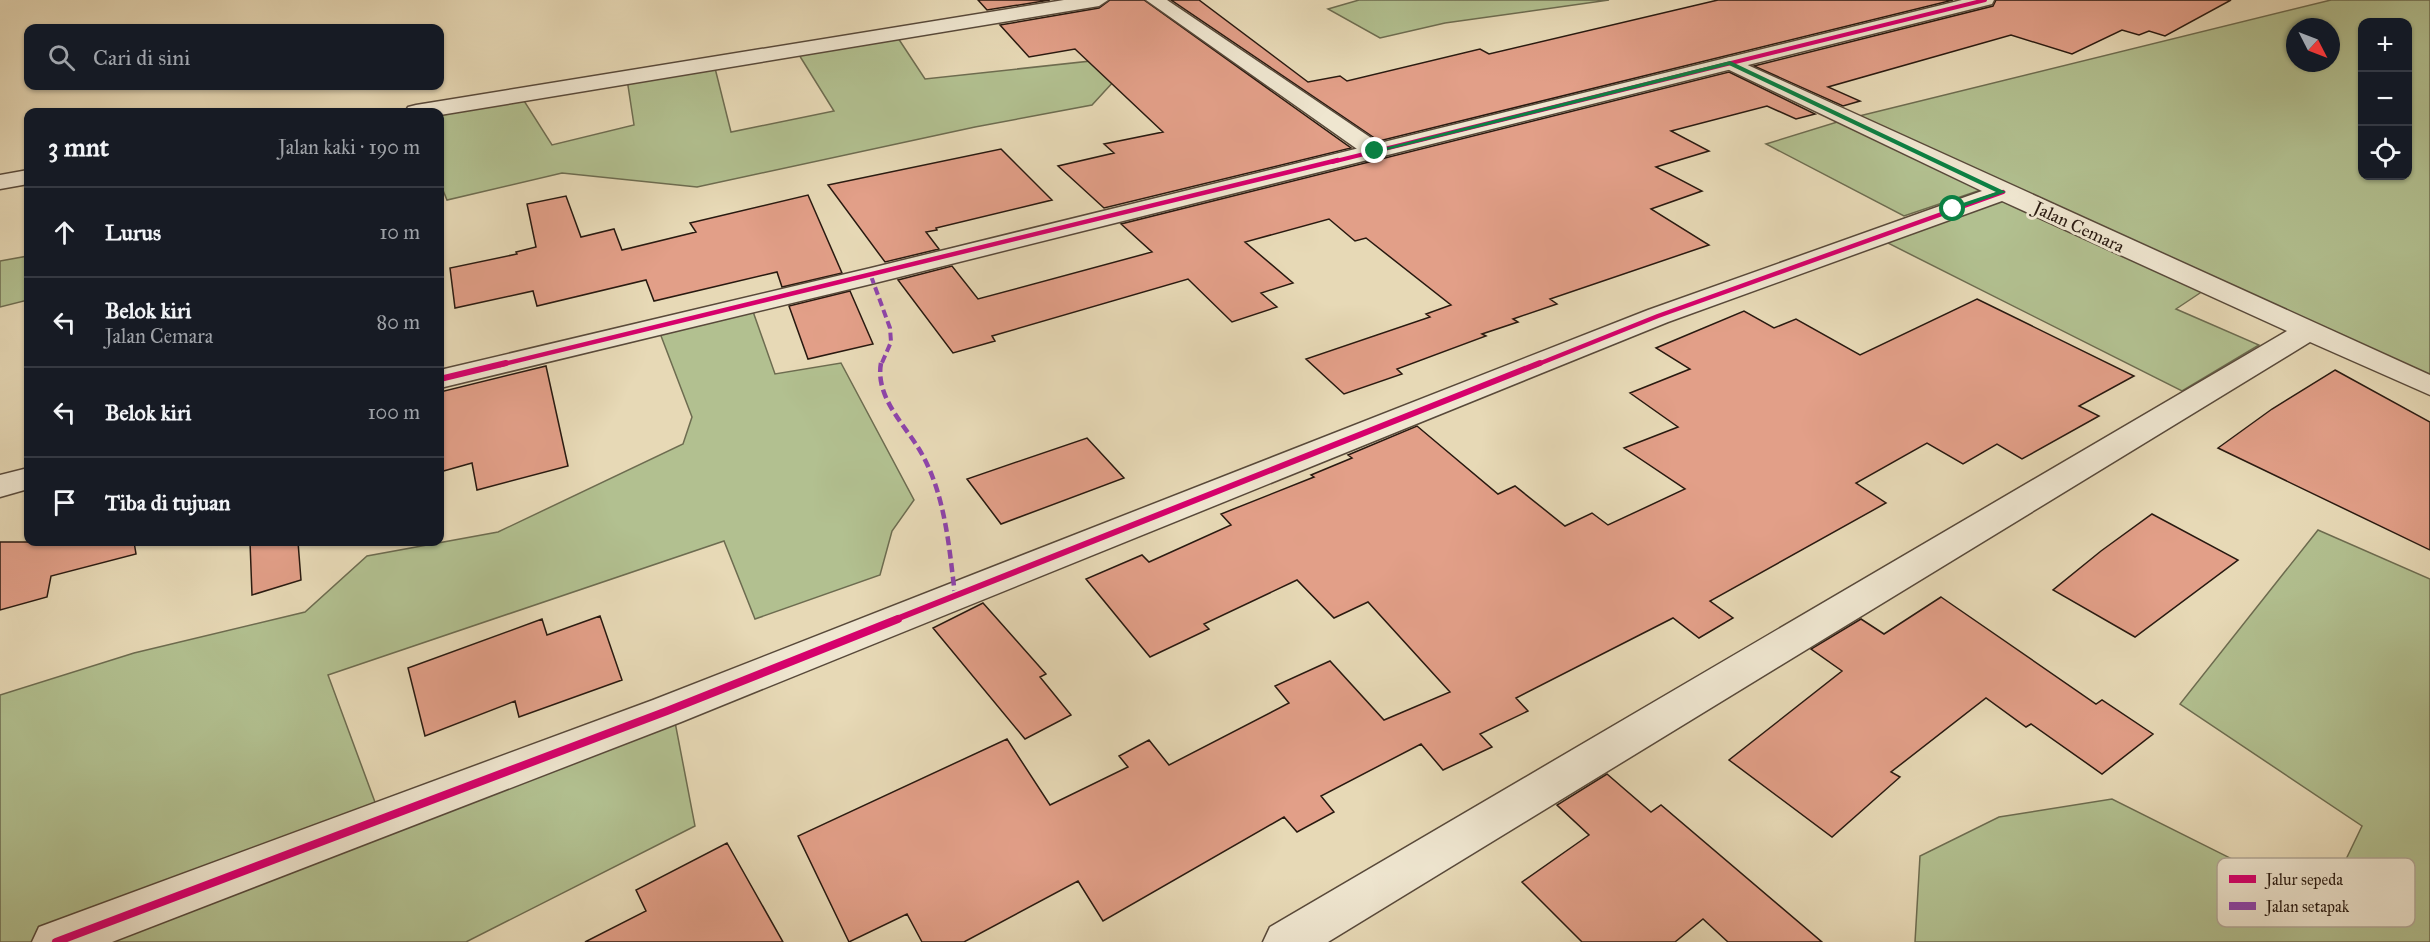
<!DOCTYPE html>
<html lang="id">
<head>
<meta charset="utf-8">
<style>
	:root { --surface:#171b24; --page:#242831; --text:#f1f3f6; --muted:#9ea1a6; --line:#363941 }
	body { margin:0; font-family:"IM FELL Great Primer",serif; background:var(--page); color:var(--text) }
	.controls { position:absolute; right:18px; top:18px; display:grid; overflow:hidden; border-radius:12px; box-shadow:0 2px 4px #0004 }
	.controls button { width:54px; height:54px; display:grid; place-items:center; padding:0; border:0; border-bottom:2px solid var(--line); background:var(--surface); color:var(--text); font:30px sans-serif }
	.compass { position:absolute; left:2286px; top:18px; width:54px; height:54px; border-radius:50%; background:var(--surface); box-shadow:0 2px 4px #0004; rotate:132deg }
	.stop { position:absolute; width:18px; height:18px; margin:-14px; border:4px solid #0b8043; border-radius:50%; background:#fff }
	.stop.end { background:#0b8043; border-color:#fff; box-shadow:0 2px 6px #0008 }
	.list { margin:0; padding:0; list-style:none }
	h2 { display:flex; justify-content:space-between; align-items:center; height:78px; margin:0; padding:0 24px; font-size:26px }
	h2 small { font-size:20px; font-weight:400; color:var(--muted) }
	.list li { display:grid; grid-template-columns:39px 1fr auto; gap:18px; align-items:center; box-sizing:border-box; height:90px; padding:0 24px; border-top:2px solid var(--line) }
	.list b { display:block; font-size:22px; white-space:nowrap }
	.list p { margin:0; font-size:20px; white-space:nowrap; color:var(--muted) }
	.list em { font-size:20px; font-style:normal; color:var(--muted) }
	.icon { flex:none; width:33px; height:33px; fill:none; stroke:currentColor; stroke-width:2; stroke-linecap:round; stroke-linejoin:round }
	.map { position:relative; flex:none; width:2430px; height:942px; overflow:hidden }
	.search { position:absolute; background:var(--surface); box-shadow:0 2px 4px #0004; left:24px; top:24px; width:420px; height:66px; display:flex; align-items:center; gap:15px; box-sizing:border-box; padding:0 21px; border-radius:12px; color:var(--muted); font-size:22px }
	.panel { position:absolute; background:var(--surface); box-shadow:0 2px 4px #0004; left:24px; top:108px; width:420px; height:438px; border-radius:12px }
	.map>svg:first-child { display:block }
	.green { fill:#b2c090; stroke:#6d6c50; stroke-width:1.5; fill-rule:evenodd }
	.building { fill:#e29f88; stroke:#281910; stroke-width:1.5 }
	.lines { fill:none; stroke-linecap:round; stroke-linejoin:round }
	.minor-casing { stroke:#58493a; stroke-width:3 }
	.tertiary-casing { stroke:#58493a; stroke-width:3 }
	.minor { fill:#efe6d0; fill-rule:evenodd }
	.tertiary { fill:#efe6d0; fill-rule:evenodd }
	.quiet-far1 { stroke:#8e44ad; stroke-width:4; stroke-dasharray:8 4; stroke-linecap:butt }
	.quiet { stroke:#8e44ad; stroke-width:4.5; stroke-dasharray:9 4.5; stroke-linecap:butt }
	.cycleway-far3-casing { stroke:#efe6d0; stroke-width:6 }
	.cycleway-far2-casing { stroke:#efe6d0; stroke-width:8 }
	.cycleway-far1-casing { stroke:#efe6d0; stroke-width:10 }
	.cycleway-casing { stroke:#efe6d0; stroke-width:11 }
	.cycleway-far3 { stroke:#d6006c; stroke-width:4 }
	.cycleway-far2 { stroke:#d6006c; stroke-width:4.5 }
	.cycleway-far1 { stroke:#d6006c; stroke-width:6 }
	.cycleway { stroke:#d6006c; stroke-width:8 }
	.route { fill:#0b8043 }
	.labels { text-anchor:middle; stroke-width:6; stroke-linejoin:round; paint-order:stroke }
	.far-street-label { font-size:18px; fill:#281910; stroke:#efe6d0 }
	.key { fill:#efe6d0; stroke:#b3a896; stroke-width:1.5 }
	.key-label { font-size:16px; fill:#281910 }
</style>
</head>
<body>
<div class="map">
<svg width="2430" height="942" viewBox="0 0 2430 942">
	<rect width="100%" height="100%" fill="#e7d9b6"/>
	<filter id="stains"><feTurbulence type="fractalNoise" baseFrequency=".00333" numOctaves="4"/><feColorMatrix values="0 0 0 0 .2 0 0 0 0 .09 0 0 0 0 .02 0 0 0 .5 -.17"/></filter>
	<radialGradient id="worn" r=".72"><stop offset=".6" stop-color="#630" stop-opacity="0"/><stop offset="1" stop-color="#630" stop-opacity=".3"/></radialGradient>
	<path class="green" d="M1359 0H1609L1445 23 1380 38 1328 9Z
		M2331 0H2430V377L2001 183 1904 216 1766 144 1847 119ZM2362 22H2408V176H2362ZM2295 27H2331V63H2295Z
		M896 35 925 79 1137 56 1092 105 975 127 697 187 562 173 447 200 440 183V112H427L521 96 552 145 634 125 627 79 714 64 731 132 834 111 796 50Z
		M1998 188 2212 285 2176 309 2259 345 2182 391 1868 233Z
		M28 256V300L0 307V261Z
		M750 303 775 374 841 363 914 500 892 531 880 575 755 619 724 541 328 675 386 832 675 722 695 826 466 942H0V695L134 653 305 612 367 556 498 532 683 444 692 417 658 328Z
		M2318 530 2430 579V942H1915L1920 856 1999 817 2112 799 2324 905 2362 826 2180 704Z"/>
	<path class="building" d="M978 0H1050L987 10Z
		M1110 0H1144L1351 148 1104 208 1058 166 1114 153 1104 144 1163 132 1075 49 1029 57 1000 25 1099 8Z
		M1171 0H1199L1308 82 1340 76 1347 81 1480 49 1489 54 1718 0H1953L1379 141Z
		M1996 0H2231L2165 36 2149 31 2139 35 2122 30 2072 54 2011 35 1828 87 1860 101 1843 106 1754 66 1993 6Z
		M1729 72 1815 114 1796 119 1767 106 1671 131 1709 151 1656 167 1702 191 1651 209 1709 245 1550 299 1557 304 1513 319 1518 322 1482 334 1486 336 1397 369 1402 374 1344 394 1306 359 1430 317 1426 314 1451 305 1366 238 1355 241 1329 219 1245 242 1293 283 1261 293 1277 307 1232 322 1188 279 992 336 995 341 953 353 898 280 952 266 978 299 1152 252 1121 224Z
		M1001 149 1052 200 936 228 937 230 926 232 939 249 885 262 828 185Z
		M808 195 842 273 782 287 777 272 654 301 646 280 537 306 533 291 455 308 450 268 517 254 516 252 536 247 527 204 566 196 581 237 614 229 622 250 696 232 690 223Z
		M850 291 873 344 808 359 789 306Z
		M1977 299 2134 376 2079 406 2099 416 2022 459 1997 444 1963 464 1927 443 1856 483 1886 503 1710 601 1733 618 1699 638 1673 618 1516 698 1528 711 1480 734 1492 747 1443 770 1421 744 1321 796 1334 812 1297 832 1284 817 1103 921 1078 881 964 942H922L907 914 849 942 798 836 1007 739 1050 805 1128 767 1119 756 1149 740 1169 765 1289 703 1275 686 1330 661 1384 720 1450 692 1368 602 1334 618 1297 580 1204 624 1209 629 1150 657 1086 579 1142 555 1149 562 1231 525 1221 514 1314 477 1311 475 1352 458 1348 455 1417 426 1498 494 1515 486 1565 526 1592 513 1608 525 1685 489 1624 448 1678 427 1630 393 1690 369 1656 348 1744 311 1774 328 1796 319 1860 355Z
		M546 366 568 466 477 490 472 463 440 472V392Z
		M2335 370 2430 422V550L2218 448 2272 409Z
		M1087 438 1124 478 1001 524 967 479Z
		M2152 514 2238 560 2135 637 2053 590 2101 551Z
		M0 542H134L136 554 51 576 47 597 0 610Z
		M250 542H298L301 580 252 595Z
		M1941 597 2096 704 2102 700 2153 734 2102 774 2031 724 2026 727 1986 698 1891 772 1900 777 1832 837 1729 760 1842 671 1811 649 1861 619 1884 634Z
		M983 603 1046 674 1040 677 1071 715 1025 739 933 628Z
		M600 616 622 680 519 717 515 701 425 736 408 668 542 619 547 635Z
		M1607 774 1651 812 1661 805 1822 942H1728L1703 919 1675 942H1582L1522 882 1589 835 1557 805Z
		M727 843 783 942H585L646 911 636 890Z"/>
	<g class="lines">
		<defs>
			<path id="minor" d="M1064 0H1108L1099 6 440 115V112H405L408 107 416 105Z
				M1146 0H1167L1383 146 1387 151 1383 156H1367Z
				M1730 57 2430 375V395L2310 342 1328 942H1263L1270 927 2287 331 2002 201 1668 322 681 722 112 942H32L39 927 653 700 1648 310 1982 191 1723 67 1720 63 1723 59Z
				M28 170V184L0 189V175Z"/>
			<path id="tertiary" d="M1962 0H1994L1992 4 871 284 440 388V370L871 268Z
				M28 468V489L0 497V475Z"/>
		</defs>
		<use href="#minor" class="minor-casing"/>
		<use href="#tertiary" class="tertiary-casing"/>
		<use href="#minor" class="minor"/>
		<use href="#tertiary" class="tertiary"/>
		<path class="quiet-far1" d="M871 276 890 328 891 342 881 365"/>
		<path class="quiet" d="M881 363C875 396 903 423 919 449 945 492 949 546 955 595"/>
		<defs>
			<path id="cycleway-far3" d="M1332 162 1985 0"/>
			<path id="cycleway-far2" d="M500 365 1338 160
				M1536 365 1658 316 2003 192"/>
			<path id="cycleway-far1" d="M440 379 506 363
				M894 620 1540 363"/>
			<path id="cycleway" d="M56 942 667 711 898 619"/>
		</defs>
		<use href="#cycleway-far3" class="cycleway-far3-casing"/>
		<use href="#cycleway-far2" class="cycleway-far2-casing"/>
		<use href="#cycleway-far1" class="cycleway-far1-casing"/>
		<use href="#cycleway" class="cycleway-casing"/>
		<use href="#cycleway-far3" class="cycleway-far3"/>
		<use href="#cycleway-far2" class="cycleway-far2"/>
		<use href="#cycleway-far1" class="cycleway-far1"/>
		<use href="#cycleway" class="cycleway"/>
	</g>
	<path class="route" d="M1730 61 2006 192 1951 211V207L1996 192 1729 65 1375 153 1372 151Z"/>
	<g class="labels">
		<g class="far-street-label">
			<text transform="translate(2079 227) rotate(25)" y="6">Jalan Cemara</text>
		</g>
	</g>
	<rect x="2217" y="858" width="198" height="69" rx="9" class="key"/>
	<rect x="2229" y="875" width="27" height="8" fill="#d6006c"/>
	<rect x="2229" y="902" width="27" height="8" fill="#8e44ad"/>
	<g class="key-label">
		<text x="2266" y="885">Jalur sepeda</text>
		<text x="2266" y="912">Jalan setapak</text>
	</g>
	<rect width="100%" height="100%" filter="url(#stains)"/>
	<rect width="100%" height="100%" fill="url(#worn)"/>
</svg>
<div class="controls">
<button>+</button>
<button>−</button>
<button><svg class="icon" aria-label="locate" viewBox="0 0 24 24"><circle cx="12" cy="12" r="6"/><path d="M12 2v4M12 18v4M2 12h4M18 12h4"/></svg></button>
</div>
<svg class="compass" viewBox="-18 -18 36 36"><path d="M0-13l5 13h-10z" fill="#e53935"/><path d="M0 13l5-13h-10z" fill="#9ea1a6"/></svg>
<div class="stop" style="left:1953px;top:209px"></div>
<div class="stop end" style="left:1375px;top:151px"></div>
<div class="search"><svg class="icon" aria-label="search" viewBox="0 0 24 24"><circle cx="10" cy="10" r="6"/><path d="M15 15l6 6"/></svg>Cari di sini</div>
<section class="panel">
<h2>3 mnt<small>Jalan kaki · 190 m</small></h2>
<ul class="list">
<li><svg class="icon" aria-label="ahead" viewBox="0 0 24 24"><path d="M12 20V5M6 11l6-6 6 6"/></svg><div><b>Lurus</b></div><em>10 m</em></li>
<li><svg class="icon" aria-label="left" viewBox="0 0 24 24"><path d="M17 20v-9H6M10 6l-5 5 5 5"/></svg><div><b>Belok kiri</b><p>Jalan Cemara</p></div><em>80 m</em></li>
<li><svg class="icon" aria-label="left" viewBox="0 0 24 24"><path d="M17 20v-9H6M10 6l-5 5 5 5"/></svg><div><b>Belok kiri</b></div><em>100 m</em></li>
<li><svg class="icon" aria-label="arrive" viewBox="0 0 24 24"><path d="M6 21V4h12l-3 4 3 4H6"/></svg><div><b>Tiba di tujuan</b></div></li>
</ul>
</section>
</div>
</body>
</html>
